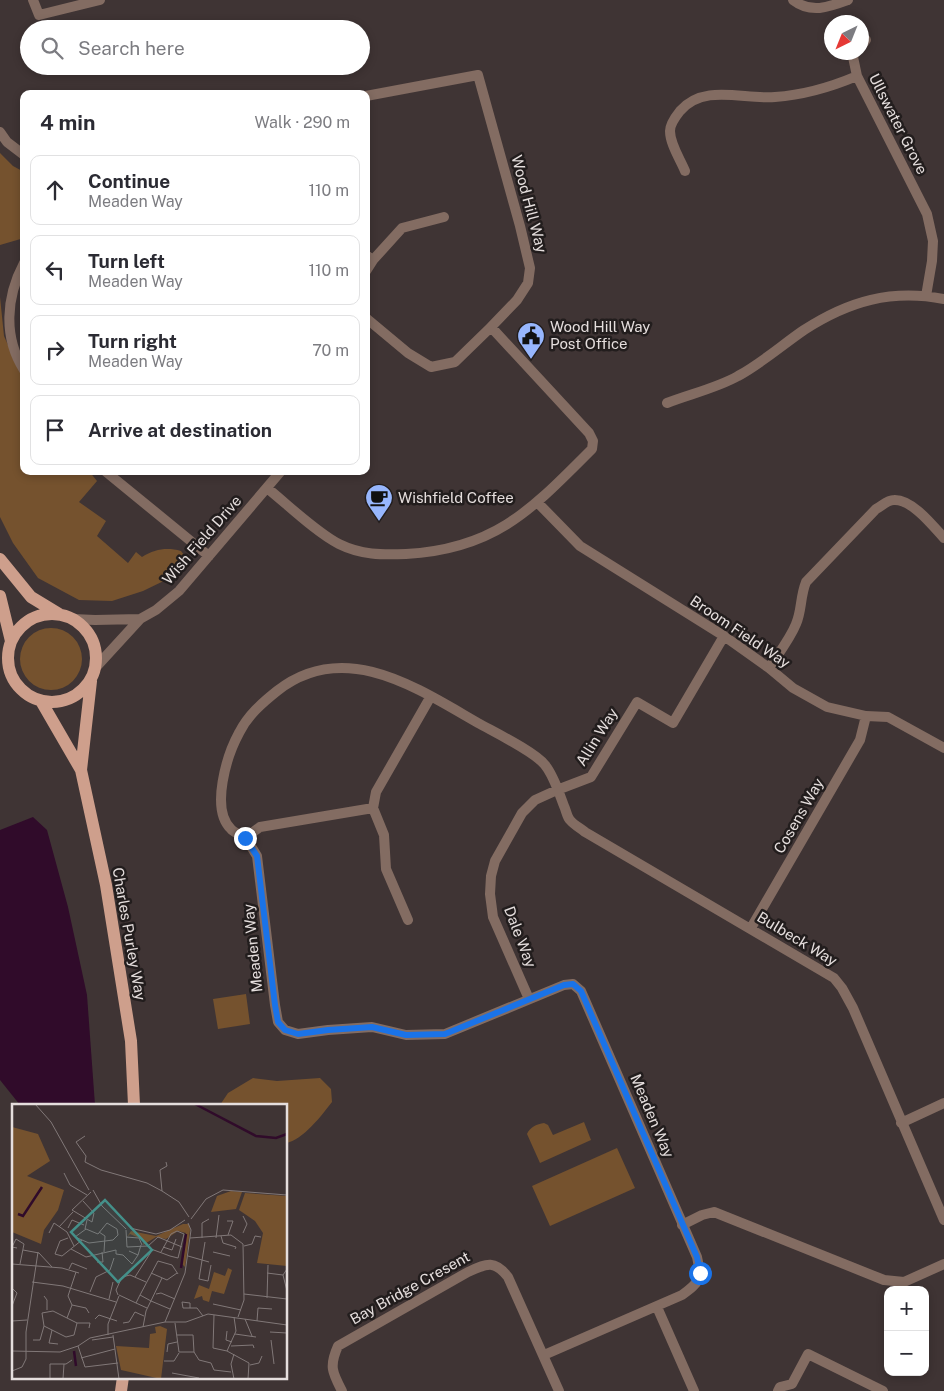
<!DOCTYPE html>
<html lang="en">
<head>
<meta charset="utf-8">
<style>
	:root { --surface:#fff; --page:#f7f7f7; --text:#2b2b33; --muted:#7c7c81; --line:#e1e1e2 }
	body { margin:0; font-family:"Public Sans",sans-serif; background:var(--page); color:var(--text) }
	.controls { position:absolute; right:15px; bottom:15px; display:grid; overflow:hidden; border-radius:10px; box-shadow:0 2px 8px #0003 }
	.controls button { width:45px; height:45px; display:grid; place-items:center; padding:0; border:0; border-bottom:1px solid var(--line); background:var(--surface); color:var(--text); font:25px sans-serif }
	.compass { position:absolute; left:824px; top:15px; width:45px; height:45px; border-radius:50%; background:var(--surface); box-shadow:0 2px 8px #0003; rotate:223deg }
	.stop { position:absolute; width:15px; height:15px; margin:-11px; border:4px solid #1a73e8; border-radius:50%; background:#fff }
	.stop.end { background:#1a73e8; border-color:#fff; box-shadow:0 1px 5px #0008 }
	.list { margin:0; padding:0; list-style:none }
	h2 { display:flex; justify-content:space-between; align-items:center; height:65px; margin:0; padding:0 20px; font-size:21px }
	h2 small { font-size:16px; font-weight:400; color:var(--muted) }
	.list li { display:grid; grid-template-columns:32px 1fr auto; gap:15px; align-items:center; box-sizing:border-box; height:70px; margin:0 10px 10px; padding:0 10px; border:1px solid var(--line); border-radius:10px }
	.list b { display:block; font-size:19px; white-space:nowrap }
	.list p { margin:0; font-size:16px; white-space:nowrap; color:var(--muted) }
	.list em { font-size:16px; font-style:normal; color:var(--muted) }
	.icon { flex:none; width:28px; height:28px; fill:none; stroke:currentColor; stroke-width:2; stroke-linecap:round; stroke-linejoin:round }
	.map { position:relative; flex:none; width:944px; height:1391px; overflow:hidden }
	.search { position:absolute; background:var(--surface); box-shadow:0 2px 8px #0003; left:20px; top:20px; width:350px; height:55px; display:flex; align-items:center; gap:12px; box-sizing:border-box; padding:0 18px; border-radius:28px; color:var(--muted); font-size:19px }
	.panel { position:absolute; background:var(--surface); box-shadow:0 2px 8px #0003; left:20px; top:90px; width:350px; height:385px; border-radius:10px }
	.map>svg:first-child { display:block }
	.green { fill:#75522e }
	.water { fill:#300b2a }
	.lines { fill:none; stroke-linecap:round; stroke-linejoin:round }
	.street { stroke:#836c62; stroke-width:10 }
	.primary { stroke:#ce9f8c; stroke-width:12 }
	.route { stroke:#1a73e8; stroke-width:6 }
	.labels { text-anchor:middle; stroke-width:5; stroke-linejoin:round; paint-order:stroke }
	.street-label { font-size:15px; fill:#e5dedd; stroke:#221d1d }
	.poi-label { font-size:15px; fill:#e5dedd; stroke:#221d1d; text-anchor:start }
	.inset-river { fill:none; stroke:#300b2a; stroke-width:2.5 }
	.inset-road { fill:none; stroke:#817878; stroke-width:1 }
	.view { fill:#44908a; fill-opacity:0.15; stroke:#44908a; stroke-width:2.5 }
	.inset-edge { fill:none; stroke:#e5dedd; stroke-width:2.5 }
</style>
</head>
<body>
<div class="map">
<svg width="944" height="1391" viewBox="0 0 944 1391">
	<rect width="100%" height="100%" fill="#3f3434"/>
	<path class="green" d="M0 153 13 166 24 172V238L0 245Z
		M0 297 4 336 24 381V471H89L97 481 79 502 106 521 97 536 128 563 136 552 142 557C155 549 167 547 181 551L188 560 174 576 143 591 112 601 79 600 38 578 13 543 0 517Z
		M20 659a31 31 0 1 1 62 0a31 31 0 1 1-62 0Z
		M246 994 250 1024 218 1029 213 999Z
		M253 1078 277 1081 320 1078 331 1089 332 1102C322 1115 303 1140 286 1143V1105H220L228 1093Z
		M584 1122 591 1140 540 1163 527 1134C530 1127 537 1124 544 1123L548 1125 553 1135Z
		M617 1148 635 1188 550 1226 532 1186Z"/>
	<path class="water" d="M33 817 47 830 68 907 87 995 95 1105H20L0 1080V830Z"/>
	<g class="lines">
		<path class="street" d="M33 0 39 15 100 0
			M793 0C811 14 829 7 848 0
			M862 45 866 40
			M855 52 853 57 857 76 927 214 933 241 932 261 926 296
			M0 132 7 142 24 155
			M685 171C680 159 670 144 670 131 670 124 676 116 680 111 704 83 744 100 775 97 804 95 831 87 857 76
			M366 255 373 260 366 271
			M373 260 402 228 444 217
			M24 263C6 297 3 337 24 370
			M366 318 408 353 431 367 455 362 491 327
			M667 403C690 394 717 388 738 376 762 363 782 345 804 330 849 301 891 289 944 299
			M105 471 209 556
			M267 488C287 504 317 533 339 544 361 555 382 555 406 554 496 549 532 509 592 449L593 441 589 433 491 327 517 300 528 283 530 268 520 226 478 75 366 96
			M538 503 580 546 724 636 769 668 793 688 827 707 866 716 888 717 944 748
			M73 619 95 620 140 619
			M96 667 140 619 156 610 179 591 281 471
			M769 668C778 654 790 639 796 624 802 610 800 597 806 582L876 509C882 506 887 500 894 500 912 499 933 526 944 538
			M373 808 384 835 386 869 408 920
			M245 838 260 827 373 808 376 792 431 696
			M751 928 860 740 866 716
			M529 999 493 917 490 894 491 876 495 861 522 813 535 800 557 790 591 777 637 702 673 723 724 636
			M901 1123 944 1103
			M682 1225 702 1215 714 1212 884 1280 904 1282 944 1264
			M657 1307 694 1391
			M544 1355 682 1295C700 1282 702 1279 697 1257L581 991 573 984 564 985 445 1034 406 1035 372 1027 328 1030 298 1034 285 1030 278 1022 275 1005 257 856C253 850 249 842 244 837 240 834 234 833 231 829 210 809 227 755 239 733 248 715 262 703 277 691 344 638 417 688 478 723 494 732 535 752 545 765 554 776 559 793 564 806 566 810 567 817 570 820 574 825 580 828 585 832L834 978 842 988 853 1008 944 1220
			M342 1391C332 1372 329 1366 338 1346L468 1272C486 1264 494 1259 508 1277L559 1391
			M778 1391 780 1387 792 1384 808 1354 883 1391"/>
		<path class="primary" d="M0 559 31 597 59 614
			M0 596 11 641
			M8 658a44 44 0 1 1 88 0a44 44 0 1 1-88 0Z
			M41 701 81 770 106 885 131 1041 134 1105
			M81 770 91 681
			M121 1391 123 1377"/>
	</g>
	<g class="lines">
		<path class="route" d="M245 838 257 856 275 1005 278 1022 285 1030 298 1034 328 1030 372 1027 406 1035 445 1034 564 985 573 984 581 991 697 1257 700 1273"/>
	</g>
	<defs>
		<symbol id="civic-pin" viewBox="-11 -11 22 30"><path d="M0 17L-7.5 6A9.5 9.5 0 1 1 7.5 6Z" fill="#97b6fd" stroke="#221d1d"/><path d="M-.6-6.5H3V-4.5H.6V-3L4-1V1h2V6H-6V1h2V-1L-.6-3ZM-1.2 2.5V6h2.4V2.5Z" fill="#111"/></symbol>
		<symbol id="cafe-pin" viewBox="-11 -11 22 30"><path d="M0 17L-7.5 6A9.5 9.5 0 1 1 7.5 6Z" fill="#97b6fd" stroke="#221d1d"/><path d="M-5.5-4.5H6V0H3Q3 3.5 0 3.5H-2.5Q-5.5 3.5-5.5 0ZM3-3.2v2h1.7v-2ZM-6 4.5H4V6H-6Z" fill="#111"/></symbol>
	</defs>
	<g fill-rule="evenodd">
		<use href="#civic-pin" x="515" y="320" width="32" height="43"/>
		<use href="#cafe-pin" x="363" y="482" width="32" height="43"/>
	</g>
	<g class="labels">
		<g class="street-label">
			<text transform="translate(898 124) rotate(63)" y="5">Ullswater Grove</text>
			<text transform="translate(529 204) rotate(75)" y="5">Wood Hill Way</text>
			<text transform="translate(202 540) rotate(-49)" y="5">Wish Field Drive</text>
			<text transform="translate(740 632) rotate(34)" y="5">Broom Field Way</text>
			<text transform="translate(597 737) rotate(-58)" y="5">Allin Way</text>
			<text transform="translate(799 816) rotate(-60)" y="5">Cosens Way</text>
			<text transform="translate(129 934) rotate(80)" y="5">Charles Purley Way</text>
			<text transform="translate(520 937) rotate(69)" y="5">Dale Way</text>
			<text transform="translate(797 939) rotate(31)" y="5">Bulbeck Way</text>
			<text transform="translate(253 948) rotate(-96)" y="5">Meaden Way</text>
			<text transform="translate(652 1116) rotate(67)" y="5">Meaden Way</text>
			<text transform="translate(410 1288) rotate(-29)" y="5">Bay Bridge Cresent</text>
		</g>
		<g class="poi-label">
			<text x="550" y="332">Wood Hill Way<tspan x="550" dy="17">Post Office</tspan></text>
			<text x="398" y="503">Wishfield Coffee</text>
		</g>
	</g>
	<g transform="translate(12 1104)">
		<rect width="275" height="275" fill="#3f3434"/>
		<path d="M0 23 26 30 38 57 15 72 52 86 46 106 32 126 29 140 0 128ZM219 87 230 88 224 105 199 108 205 92ZM233 89 275 92V162L245 159 251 129 243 117 227 106ZM171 120H177L178 126 173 163 169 159 174 129 166 127 154 135 144 133 131 141 132 136 118 130 115 133 119 127 144 132ZM216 164 220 166 212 190 200 187 197 198 191 196 190 192 182 195 187 181 197 185 202 168 213 172ZM148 222 155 225 149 275 109 266 104 242 137 244 138 230 144 229 143 223Z" fill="#75522e"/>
		<path class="inset-river" d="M183 0 244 32 264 34 275 30M6 110 11 112 30 83M169 164 174 130M62 247 64 262"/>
		<path class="inset-road" d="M23 0 39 18 77 86M73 32 64 38 74 52 73 58 89 66 135 79 150 87M154 58 155 62 148 66 150 87 167 98 177 113M52 69 58 81 75 91M81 86 90 102 114 125M71 97 82 109 80 118 60 106 79 88M231 112 235 120 231 129M179 115 194 95 211 86 275 91M215 117H221L216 131M47 123 61 108M56 124 60 116 72 121M118 124 144 130 158 126 173 116M74 125 63 133 77 139 101 136 106 131 105 125 95 119 86 130 74 125H73L75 116M114 126 115 143 136 142 139 145 158 152 166 154 172 130 165 127 159 130 149 148M87 128 93 132 92 148M37 129 42 119 55 128 62 142M209 132 211 139 224 143 223 145M114 133 127 134 130 141M56 134 48 137 43 150 50 152 70 136M178 134 219 131 231 140 232 196 226 213M190 134V119L197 115M204 134 207 111M193 138 187 175 196 177 199 161M136 142 146 133 170 143M232 142 240 140 243 132 249 133M151 143 160 146 164 135M5 144 0 143 4 135 12 140 8 160M59 145 74 153 104 146M11 146 27 149 40 163M104 146V150L111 151 120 160 126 151M117 147 126 151 129 141M201 148 218 152M176 152 197 158M85 158H91L90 148M0 160 50 164 67 169M57 165 60 159 75 165M275 165 271 171 275 187M139 169 155 176 165 169M255 169 271 171M123 173 139 148M20 178 51 182 104 198M0 184 5 189 0 202M78 188 84 173 98 166 102 154M144 190 149 189 163 195M232 190 275 195M106 191 104 186 110 173 118 171 134 178M107 191 124 199M128 191 146 157 160 161 166 170M32 192 35 196V206M255 194 256 161M97 195 101 178M139 197 158 205M201 200 229 206M60 201 74 204 77 209M135 204 124 199 128 191 139 197M178 204V199L170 198 171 204H185L191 212M30 209 32 222 54 233 62 231 65 219M30 209 41 207 65 219H78L77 224M202 211 201 244 215 247 237 259 236 275M55 214 60 201 56 192 64 168M83 215 87 211 105 217M233 215 240 232M0 217 15 216M245 217 246 204 260 205M153 218H174L196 210 275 221M153 218 173 169 179 126 176 119M111 219 117 218 123 208 132 212M163 219 167 248H182L181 231H165M131 223 134 207 150 174M40 226 37 239 46 240M215 227 214 236 220 238M258 228 275 229M223 230 244 233M96 231V220L107 192M101 231 107 275M21 236H28L32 222M80 236 101 233M259 236 262 260M66 242 73 263 106 259M219 242 241 241 242 244M0 247 48 248 66 242 78 234 153 218M215 247 224 227 222 213M155 248 156 240 165 238M182 248 187 256 199 259 202 266 219 268M69 254 103 245M152 257H162L167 249M238 261 247 259 250 252M0 267 10 263 14 255V228L26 148M160 269 187 274M38 275V260H54L60 256M51 275 52 260M222 275 219 260 222 250"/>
		<path class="view" d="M93 96 140 146 106 178 59 128Z"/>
		<rect width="275" height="275" class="inset-edge"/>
	</g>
</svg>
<div class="controls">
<button>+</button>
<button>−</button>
</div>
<svg class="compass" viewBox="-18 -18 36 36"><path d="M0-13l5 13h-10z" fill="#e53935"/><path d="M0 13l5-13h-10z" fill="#7c7c81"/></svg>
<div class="stop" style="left:700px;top:1273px"></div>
<div class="stop end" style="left:245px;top:838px"></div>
<div class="search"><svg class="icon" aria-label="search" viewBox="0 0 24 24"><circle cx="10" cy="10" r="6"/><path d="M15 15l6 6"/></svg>Search here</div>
<section class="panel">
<h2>4 min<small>Walk · 290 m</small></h2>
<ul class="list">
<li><svg class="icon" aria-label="ahead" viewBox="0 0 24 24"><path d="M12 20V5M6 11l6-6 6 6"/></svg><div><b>Continue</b><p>Meaden Way</p></div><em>110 m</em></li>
<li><svg class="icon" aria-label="left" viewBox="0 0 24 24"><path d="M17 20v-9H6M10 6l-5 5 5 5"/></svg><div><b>Turn left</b><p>Meaden Way</p></div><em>110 m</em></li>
<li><svg class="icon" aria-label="right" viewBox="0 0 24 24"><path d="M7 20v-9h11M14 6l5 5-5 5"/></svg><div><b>Turn right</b><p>Meaden Way</p></div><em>70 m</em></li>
<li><svg class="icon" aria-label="arrive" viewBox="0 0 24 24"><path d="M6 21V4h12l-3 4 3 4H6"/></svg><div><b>Arrive at destination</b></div></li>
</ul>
</section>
</div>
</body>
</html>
